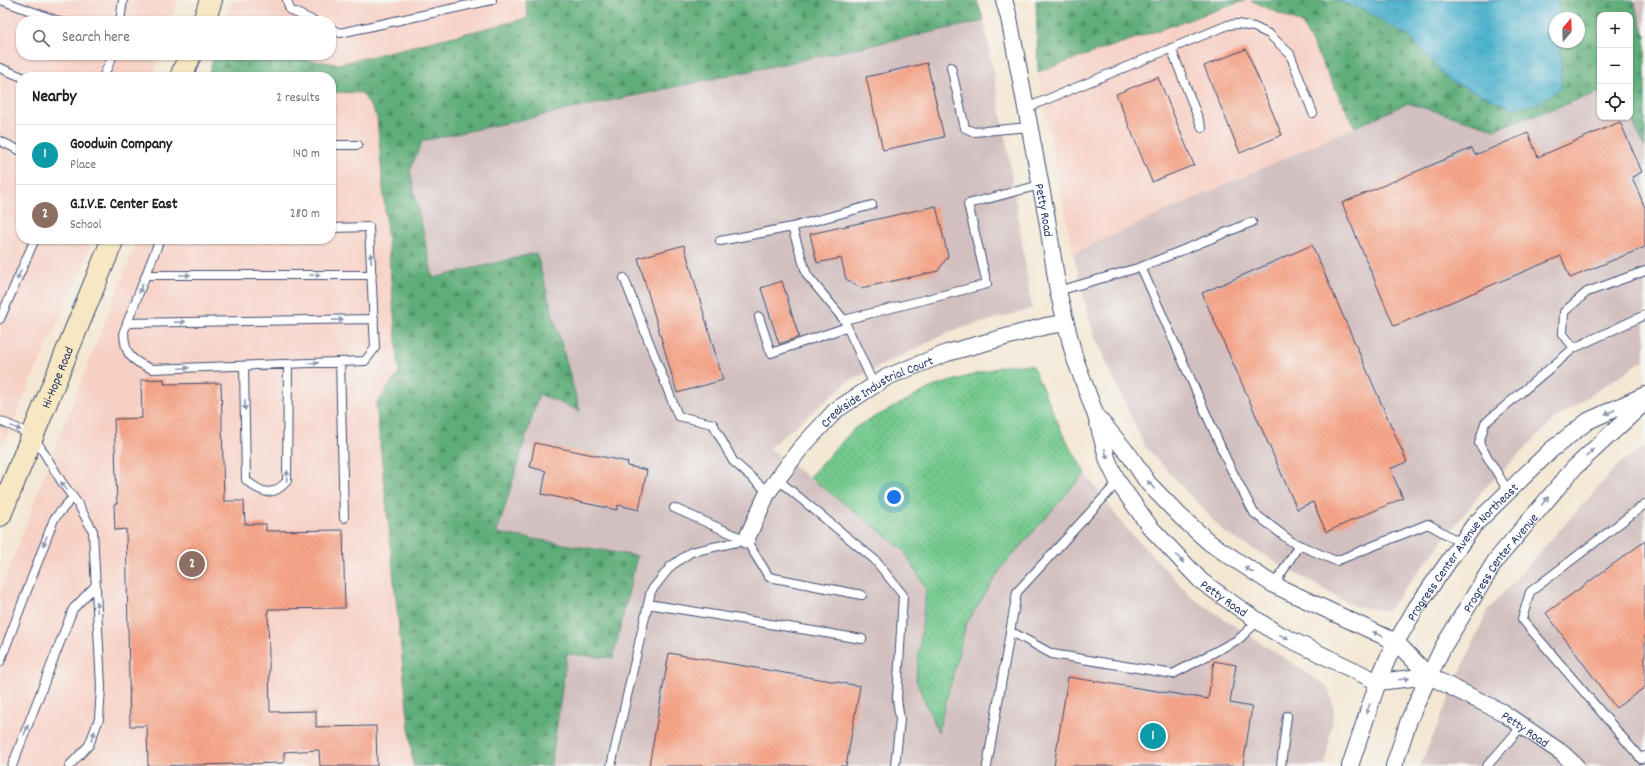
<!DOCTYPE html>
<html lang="en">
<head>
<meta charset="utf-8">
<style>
	:root { --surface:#fff; --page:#f6f6f6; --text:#202124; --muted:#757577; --line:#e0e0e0; --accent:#111827 }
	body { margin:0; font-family:Dekko,sans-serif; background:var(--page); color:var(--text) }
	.controls { position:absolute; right:12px; top:12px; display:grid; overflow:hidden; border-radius:8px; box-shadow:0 1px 3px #0004 }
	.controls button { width:36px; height:36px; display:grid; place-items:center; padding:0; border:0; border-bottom:1px solid var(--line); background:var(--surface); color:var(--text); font:20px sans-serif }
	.compass { position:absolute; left:1549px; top:12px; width:36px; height:36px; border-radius:50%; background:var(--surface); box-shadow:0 1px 3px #0004; rotate:19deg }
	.you { position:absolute; left:894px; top:497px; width:14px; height:14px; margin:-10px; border:3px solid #fff; border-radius:50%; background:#1a73e8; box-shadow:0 0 0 6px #1a73e833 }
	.badge { display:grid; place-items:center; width:26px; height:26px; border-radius:50%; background:var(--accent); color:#fff; font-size:13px; font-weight:700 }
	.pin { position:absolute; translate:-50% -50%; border:2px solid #fff; box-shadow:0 1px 4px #0006 }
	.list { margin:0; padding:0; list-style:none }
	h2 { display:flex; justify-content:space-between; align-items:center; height:52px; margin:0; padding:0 16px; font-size:17px }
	h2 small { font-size:13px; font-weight:400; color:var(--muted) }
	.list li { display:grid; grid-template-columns:26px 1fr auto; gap:12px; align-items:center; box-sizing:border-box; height:60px; padding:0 16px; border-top:1px solid var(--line) }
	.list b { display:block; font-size:15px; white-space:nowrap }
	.list p { margin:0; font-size:13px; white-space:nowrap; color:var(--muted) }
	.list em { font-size:13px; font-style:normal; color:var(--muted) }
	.icon { flex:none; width:22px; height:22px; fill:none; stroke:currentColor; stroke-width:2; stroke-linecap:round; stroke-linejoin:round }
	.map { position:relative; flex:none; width:1645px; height:766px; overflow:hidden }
	.search { position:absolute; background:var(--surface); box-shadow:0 1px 3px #0004; left:16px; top:16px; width:320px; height:44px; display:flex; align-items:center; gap:10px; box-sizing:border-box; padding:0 14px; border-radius:16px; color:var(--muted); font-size:15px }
	.panel { position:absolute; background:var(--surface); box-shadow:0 1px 3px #0004; left:16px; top:72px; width:320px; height:172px; border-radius:16px }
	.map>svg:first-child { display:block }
	.built { fill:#f7d1c6 }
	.industrial { fill:#d2bfbf }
	.grass { fill:url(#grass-dots); stroke:#477c76 }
	.forest { fill:url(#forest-firs); stroke:#3c6e6b; fill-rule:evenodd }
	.water { fill:url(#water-ripples); stroke:#347096 }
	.building { fill:url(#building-back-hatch) }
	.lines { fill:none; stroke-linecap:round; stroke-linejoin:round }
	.lane-casing { stroke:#3c4b70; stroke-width:10 }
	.street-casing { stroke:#3c4b70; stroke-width:18 }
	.secondary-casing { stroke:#3c4b70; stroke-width:24 }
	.lane { stroke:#fff; stroke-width:8 }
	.street { stroke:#fff; stroke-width:16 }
	.secondary { stroke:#f7e8c3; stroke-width:22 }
	.oneway { fill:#8d97ae }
	.labels { text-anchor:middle; stroke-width:4; stroke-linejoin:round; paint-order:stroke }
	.street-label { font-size:13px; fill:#1b2f5e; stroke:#f6f6f2 }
</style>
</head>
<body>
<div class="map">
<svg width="1645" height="766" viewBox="0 0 1645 766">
	<defs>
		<pattern id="grass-dots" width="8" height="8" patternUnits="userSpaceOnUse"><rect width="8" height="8" fill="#73c98d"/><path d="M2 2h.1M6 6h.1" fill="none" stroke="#5ea476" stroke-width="1.8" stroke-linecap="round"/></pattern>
		<pattern id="forest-firs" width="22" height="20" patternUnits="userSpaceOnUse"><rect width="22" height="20" fill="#5ead78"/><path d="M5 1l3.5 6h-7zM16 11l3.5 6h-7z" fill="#4d8d66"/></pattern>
		<pattern id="water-ripples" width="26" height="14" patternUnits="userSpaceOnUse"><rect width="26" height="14" fill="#4eb2cd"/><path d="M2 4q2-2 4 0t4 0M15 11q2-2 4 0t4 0" fill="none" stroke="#4091aa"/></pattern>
		<pattern id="building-back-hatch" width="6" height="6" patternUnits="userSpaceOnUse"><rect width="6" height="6" fill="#f8a588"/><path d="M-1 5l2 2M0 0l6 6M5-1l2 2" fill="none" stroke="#d48e78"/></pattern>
	</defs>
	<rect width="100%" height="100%" fill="#f6f6f2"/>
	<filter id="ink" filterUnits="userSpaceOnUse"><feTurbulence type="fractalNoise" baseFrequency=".025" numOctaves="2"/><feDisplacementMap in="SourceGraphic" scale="8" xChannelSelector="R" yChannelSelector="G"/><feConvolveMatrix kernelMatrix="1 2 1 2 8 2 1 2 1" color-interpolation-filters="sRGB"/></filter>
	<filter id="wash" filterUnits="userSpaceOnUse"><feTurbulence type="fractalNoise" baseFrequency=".012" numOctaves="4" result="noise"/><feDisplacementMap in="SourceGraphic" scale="16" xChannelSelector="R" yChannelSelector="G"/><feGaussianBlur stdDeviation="0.9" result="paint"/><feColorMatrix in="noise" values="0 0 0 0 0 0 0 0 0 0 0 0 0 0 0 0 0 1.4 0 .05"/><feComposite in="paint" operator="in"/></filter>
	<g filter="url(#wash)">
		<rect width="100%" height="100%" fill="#f4e7d3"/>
		<path class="built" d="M0 0H178L171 21H21V55H160L152 77H21V239H93L86 259 0 451Z
			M232 0H525L528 18 339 64 266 55H331V21H226Z
			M1246 0H1250L1302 24 1355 127 1073 253 1038 72Z
			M331 92 362 93 377 117 399 373 376 404 413 766H0V593L64 424 138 239H331Z"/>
		<path class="industrial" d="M1633 0H1645V35Z
			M984 21 1008 151 1032 309 951 331 848 382 769 448 903 549 926 590 916 680 939 731 966 624 1002 567 1085 473 1124 526 1194 599 1328 687 1334 710 1325 766H551L567 654 497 533 539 394 580 410 536 253 433 278 410 170 422 141Z
			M1600 92V117L1630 116 1645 148V359L1556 418 1485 488 1387 611 1353 606 1225 533 1144 445 1093 333 1073 253 1408 103 1495 129Z
			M1645 447V766H1420L1487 611 1620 463Z"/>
		<path class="grass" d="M1006 365H1032L1063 434 1085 473 1002 567 966 624 938 732 916 680 926 589 903 549 809 477 856 427 932 387Z"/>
		<path class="forest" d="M525 0H977L984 21 422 141 410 170 433 278 536 253 580 411 539 394 497 533 637 556 613 658 567 654 551 766H413L376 404 399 373 377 117 362 93 331 92V77H208L214 55H266L339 64 528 18Z
			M1036 0H1246L1038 72Z
			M1250 0H1633L1645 35V148L1630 116V15H1600V92L1495 129 1408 103 1355 127 1302 24ZM1555 18H1579V42H1555Z"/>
		<path class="water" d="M1335 0H1558L1561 18H1555V42H1561V88L1537 104 1513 108 1450 81 1411 38 1362 9Z"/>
		<g id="blocks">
			<path class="building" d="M1246 49 1282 135 1240 153 1204 66Z
				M927 63 944 137 883 150 866 77Z
				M1158 77 1194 165 1152 182 1116 94Z
				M1620 122 1642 172 1632 177 1645 208V247L1570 278 1561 256 1394 326 1342 203 1472 148 1475 155 1528 133 1538 157Z
				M936 206 948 256 938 271 861 288 846 279 841 258 817 263 810 234Z
				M684 245 723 380 677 393 638 258Z
				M1312 245 1407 462 1390 469 1403 498 1326 532 1313 502 1297 509 1202 293Z
				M782 281 799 337 779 344 761 288Z
				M164 379V384L221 383 224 501H244L245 524H266V531L343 530 345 608 268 609 270 712 316 711V727L376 726 377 766H320L319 750 284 752V763L148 766 147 726H130L126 529 115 530 114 504H117L114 419 142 418 141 380Z
				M535 443 628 462 627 466 647 470 639 510 618 505 617 510 542 494 546 471 530 467Z
				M1645 541V687L1616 708 1546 613Z
				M669 653 860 686 846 766H649Z
				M1214 661 1236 665 1230 703 1252 707 1243 766H1054L1068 677 1208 699Z"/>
		</g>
	</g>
	<g filter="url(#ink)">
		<use href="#blocks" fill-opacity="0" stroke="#3c4b70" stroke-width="1"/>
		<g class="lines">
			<defs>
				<path id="lane" d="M1 0 58 21
					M287 0 290 10 314 21
					M120 21 123 0
					M331 29 340 33 492 0
					M1171 48 1202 128
					M951 67 965 128 974 132 1029 127
					M0 68 22 77
					M103 77 113 55
					M1026 108 1228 25 1238 24 1254 27 1269 34 1290 54 1313 113
					M0 141 21 151
					M331 145H358
					M160 239 124 331C124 354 131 361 152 369L365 361 375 348 369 227 331 228
					M720 241 792 227
					M1141 267 1252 222
					M1645 271 1587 292 1564 312 1563 334 1574 348 1645 315
					M146 275H372
					M624 278 678 416 713 424 733 461 768 492
					M1058 291 1141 267 1228 463 1254 513 1292 542 1336 561 1428 524 1461 543
					M759 317 771 353 847 327
					M0 319 35 239
					M844 320 807 275 792 227 872 205
					M127 323 374 319
					M340 362 344 518
					M244 366 246 480C261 493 272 498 287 481L288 364
					M874 385 844 320 987 284 968 204 1040 185
					M0 421 33 435 63 484 78 504 93 531 101 687 99 719 89 745 69 766
					M777 479 875 560 903 595 897 699 900 720 895 766
					M1508 491 1479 443 1485 423 1574 348
					M1645 504 1530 592 1522 619 1641 759 1645 756
					M674 508 746 540 769 577 862 595
					M1274 585 1299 545
					M648 604 862 639
					M1010 631 1052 654 1173 674 1239 639 1258 621
					M0 662 54 519 73 497
					M12 766 73 609 96 585
					M611 766 651 591 671 566 691 552 746 540
					M987 766 1017 592 1118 482
					M1281 766 1287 716
					M1487 766 1522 726"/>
				<g id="street">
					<path id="s1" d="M1004 0 1009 18 1047 219 1058 291 1074 356 1096 416 1108 461 1118 482 1150 527 1201 581 1239 608 1275 632 1378 682 1429 676"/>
					<path id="s2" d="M1099 419 1130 456 1148 483 1180 516 1210 543 1274 585 1396 642 1429 676 1502 712 1562 753 1576 766"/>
					<path id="s3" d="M746 540 768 492 800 449 836 410 887 377 947 353 1046 326 1066 323"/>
					<path id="s4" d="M1350 766 1380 676 1392 649 1416 608 1474 525 1551 450 1588 421 1645 395"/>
					<path id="s5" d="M1394 766 1409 720 1429 676 1443 647 1496 560 1574 468 1645 402"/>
				</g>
				<g id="secondary">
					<path d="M204 21 211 0"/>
					<path d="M181 77 190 55"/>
					<path id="s6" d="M0 515 113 239"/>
				</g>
			</defs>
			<use href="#lane" class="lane-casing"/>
			<use href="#street" class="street-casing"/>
			<use href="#secondary" class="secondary-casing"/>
			<use href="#lane" class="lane"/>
			<use href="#street" class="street"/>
			<use href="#secondary" class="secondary"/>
		</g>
		<defs><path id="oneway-solid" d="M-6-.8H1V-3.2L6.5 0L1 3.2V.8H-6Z"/></defs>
		<g class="oneway">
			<use href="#oneway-solid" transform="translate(371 258) rotate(-93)"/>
			<use href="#oneway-solid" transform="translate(19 275) rotate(113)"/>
			<use href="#oneway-solid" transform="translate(185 275)"/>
			<use href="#oneway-solid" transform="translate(315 275)"/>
			<use href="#oneway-solid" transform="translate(141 288) rotate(112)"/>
			<use href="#oneway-solid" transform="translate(338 320) rotate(-1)"/>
			<use href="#oneway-solid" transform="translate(180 322) rotate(-1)"/>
			<use href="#oneway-solid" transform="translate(313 363) rotate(-2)"/>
			<use href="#oneway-solid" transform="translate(184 368) rotate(-2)"/>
			<use href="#oneway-solid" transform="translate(245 405) rotate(89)"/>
			<use href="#oneway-solid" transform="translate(1610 412) rotate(155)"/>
			<use href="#oneway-solid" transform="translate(16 428) rotate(24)"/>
			<use href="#oneway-solid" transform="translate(1590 453) rotate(-43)"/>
			<use href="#oneway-solid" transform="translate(1106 454) rotate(76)"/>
			<use href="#oneway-solid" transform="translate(287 476) rotate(-84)"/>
			<use href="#oneway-solid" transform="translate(1151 485) rotate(-131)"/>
			<use href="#oneway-solid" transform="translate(64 486) rotate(-126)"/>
			<use href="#oneway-solid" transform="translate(1545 501) rotate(-50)"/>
			<use href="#oneway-solid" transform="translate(45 541) rotate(111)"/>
			<use href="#oneway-solid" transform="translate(1180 559) rotate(47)"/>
			<use href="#oneway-solid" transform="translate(1249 570) rotate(-147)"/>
			<use href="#oneway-solid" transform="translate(97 607) rotate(-93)"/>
			<use href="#oneway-solid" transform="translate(1378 634) rotate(-155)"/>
			<use href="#oneway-solid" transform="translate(1284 637) rotate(26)"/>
			<use href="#oneway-solid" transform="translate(1404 679) rotate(-7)"/>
			<use href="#oneway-solid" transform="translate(1368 709) rotate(110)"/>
			<use href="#oneway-solid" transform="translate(26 730) rotate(-69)"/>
			<use href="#oneway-solid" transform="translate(93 736) rotate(-70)"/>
		</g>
	</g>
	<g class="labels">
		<g class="street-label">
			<text dy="5" stroke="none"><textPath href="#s1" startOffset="214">Petty Road</textPath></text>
			<text dy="5" stroke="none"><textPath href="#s6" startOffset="149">Hi-Hope Road</textPath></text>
			<text dy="5" stroke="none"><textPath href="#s3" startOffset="204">Creekside Industrial Court</textPath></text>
			<text dy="5" stroke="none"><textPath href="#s4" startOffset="245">Progress Center Avenue Northeast</textPath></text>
			<text dy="5" stroke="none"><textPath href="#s5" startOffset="231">Progress Center Avenue</textPath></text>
			<text dy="5" stroke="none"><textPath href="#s1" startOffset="655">Petty Road</textPath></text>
			<text dy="5" stroke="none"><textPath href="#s2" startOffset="536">Petty Road</textPath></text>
		</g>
	</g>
</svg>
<div class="controls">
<button>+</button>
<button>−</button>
<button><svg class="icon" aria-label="locate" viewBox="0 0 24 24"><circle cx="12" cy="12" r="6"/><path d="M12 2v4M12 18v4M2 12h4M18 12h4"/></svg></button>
</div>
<svg class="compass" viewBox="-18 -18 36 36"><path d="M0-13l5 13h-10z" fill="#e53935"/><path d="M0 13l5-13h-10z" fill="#757577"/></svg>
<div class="you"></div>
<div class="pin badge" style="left:1153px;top:736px;background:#0f9aa8">1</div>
<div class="pin badge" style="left:192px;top:564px;background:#8d6e63">2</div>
<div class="search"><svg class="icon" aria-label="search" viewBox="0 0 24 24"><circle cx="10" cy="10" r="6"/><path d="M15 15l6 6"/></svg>Search here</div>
<section class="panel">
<h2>Nearby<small>2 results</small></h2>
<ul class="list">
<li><span class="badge" style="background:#0f9aa8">1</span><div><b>Goodwin Company</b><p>Place</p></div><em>140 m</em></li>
<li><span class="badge" style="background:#8d6e63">2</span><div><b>G.I.V.E. Center East</b><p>School</p></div><em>280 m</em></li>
</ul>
</section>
</div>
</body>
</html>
